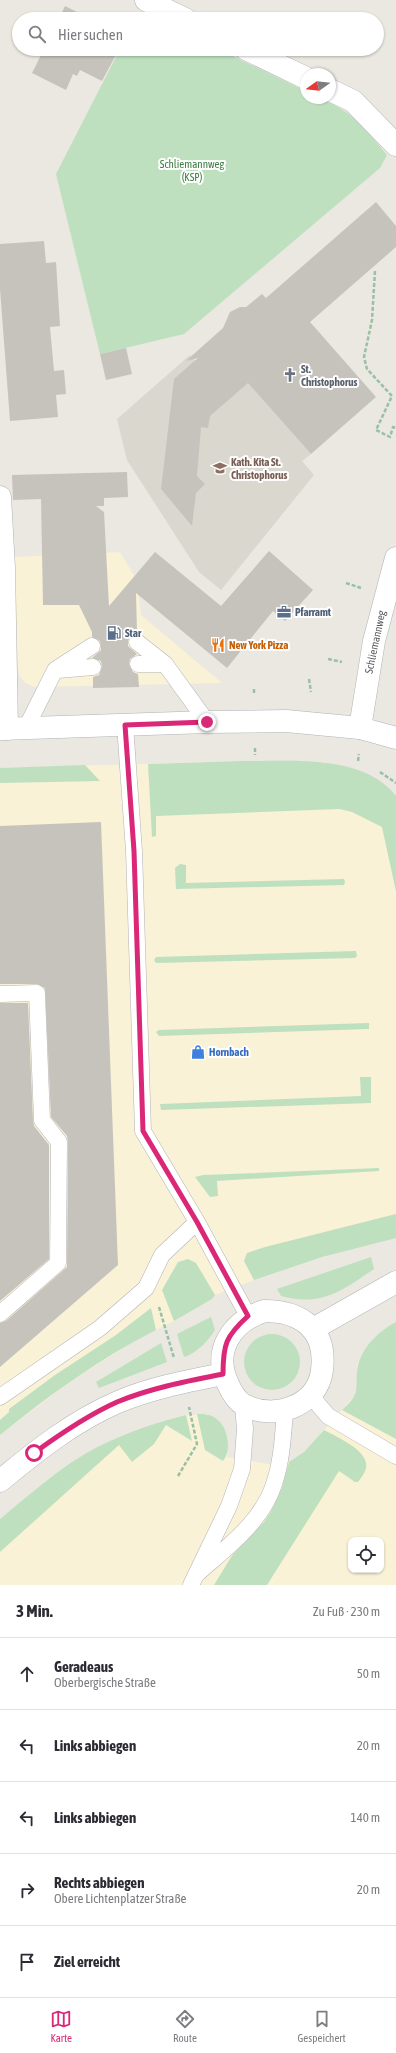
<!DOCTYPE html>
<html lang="de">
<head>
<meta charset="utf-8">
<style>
	:root { --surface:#fff; --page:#f2f2f3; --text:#2b2b33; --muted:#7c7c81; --line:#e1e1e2; --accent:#db2777 }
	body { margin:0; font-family:"Asap Condensed",sans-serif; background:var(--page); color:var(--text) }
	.controls { position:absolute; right:12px; bottom:12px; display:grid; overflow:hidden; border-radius:8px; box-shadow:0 1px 3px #0004 }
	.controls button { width:36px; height:36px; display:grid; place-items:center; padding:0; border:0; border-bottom:1px solid var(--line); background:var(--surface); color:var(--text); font:20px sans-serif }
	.compass { position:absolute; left:300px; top:68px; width:36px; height:36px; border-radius:50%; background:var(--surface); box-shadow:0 1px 3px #0004; rotate:255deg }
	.stop { position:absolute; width:12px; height:12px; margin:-9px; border:3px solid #db2777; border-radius:50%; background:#fff }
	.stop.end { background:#db2777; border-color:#fff; box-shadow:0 1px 4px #0008 }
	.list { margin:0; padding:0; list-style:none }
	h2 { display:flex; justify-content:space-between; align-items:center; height:52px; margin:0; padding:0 16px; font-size:17px }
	h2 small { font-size:13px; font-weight:400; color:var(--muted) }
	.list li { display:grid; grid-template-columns:26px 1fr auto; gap:12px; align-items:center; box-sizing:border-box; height:72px; padding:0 16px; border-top:1px solid var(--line) }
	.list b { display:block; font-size:15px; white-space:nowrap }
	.list p { margin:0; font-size:13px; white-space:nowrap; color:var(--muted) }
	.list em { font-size:13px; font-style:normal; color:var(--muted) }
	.icon { flex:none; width:22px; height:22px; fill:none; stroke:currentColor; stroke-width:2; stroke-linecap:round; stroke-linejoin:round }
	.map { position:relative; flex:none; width:396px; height:1585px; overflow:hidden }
	.search { position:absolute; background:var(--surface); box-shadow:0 1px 3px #0004; left:12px; right:12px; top:12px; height:44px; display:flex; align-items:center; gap:10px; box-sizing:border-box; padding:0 14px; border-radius:22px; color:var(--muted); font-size:15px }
	.sheet { height:412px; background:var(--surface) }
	nav { display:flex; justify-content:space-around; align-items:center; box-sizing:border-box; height:56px; border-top:1px solid var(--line); background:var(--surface); font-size:11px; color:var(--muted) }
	nav a { display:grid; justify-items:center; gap:2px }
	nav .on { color:var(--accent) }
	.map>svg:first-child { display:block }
	.commercial { fill:#f9f2d6; fill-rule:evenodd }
	.education { fill:#dad7ce }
	.green { fill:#bee0bf }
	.building { fill:#c6c3bd }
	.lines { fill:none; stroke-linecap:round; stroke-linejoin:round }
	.lane-casing { stroke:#b1b2b7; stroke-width:17 }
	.street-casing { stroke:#b1b2b7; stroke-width:23 }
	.secondary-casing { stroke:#b0b2b6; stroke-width:23 }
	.path { stroke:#99c0a5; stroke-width:2.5; stroke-dasharray:4 2; stroke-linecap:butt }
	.lane { stroke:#fff; stroke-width:16 }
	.street { stroke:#fff; stroke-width:22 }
	.secondary { stroke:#fff; stroke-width:22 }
	.route { stroke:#db2777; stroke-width:5 }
	.labels { text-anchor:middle; stroke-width:4; stroke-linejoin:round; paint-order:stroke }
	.park-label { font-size:11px; fill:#3b7c40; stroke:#fff }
	.worship-label { font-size:11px; font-weight:bold; fill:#5b616d; stroke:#fff; text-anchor:start }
	.education-label { font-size:11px; font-weight:bold; fill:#785e54; stroke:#fff; text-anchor:start }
	.service-label { font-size:11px; font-weight:bold; fill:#4e5e75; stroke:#fff; text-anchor:start }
	.street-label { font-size:11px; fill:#595c5f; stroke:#fff }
	.food-label { font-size:11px; font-weight:bold; fill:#c56008; stroke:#fff; text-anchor:start }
	.shop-label { font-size:11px; font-weight:bold; fill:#366cbe; stroke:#fff; text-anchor:start }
</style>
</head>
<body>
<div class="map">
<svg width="396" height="1585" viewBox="0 0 396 1585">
	<rect width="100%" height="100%" fill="#eae8e0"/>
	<path class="commercial" d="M120 552 136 579 141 615 222 683 34 687 24 682 19 675 18 668 14 557Z
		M241 761 325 762 382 827 396 891V1214L247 1253 244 1261 254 1280 215 1295 212 1299 174 1321 138 1339 75 1378 0 1435V768Z
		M396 1322V1585H0V1519L52 1476 74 1461 112 1440 160 1422 186 1415 207 1414 218 1419 226 1433 228 1441 227 1457 269 1464 289 1462 304 1452 354 1396 357 1387V1365L361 1356 376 1336ZM351 1540H381V1570H351Z"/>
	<path class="education" d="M190 355 207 372 245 379 311 454 302 461 314 475 221 590 199 572 127 460 117 419Z"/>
	<path class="green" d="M120 49H218L306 91V98C342 98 366 129 387 155L380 168 184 334 100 354 56 174Z
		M241 761C289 762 363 753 396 796V891L382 827 352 812 339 809 156 816V836L152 837 148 764Z
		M85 765 100 781 0 783V768Z
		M180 864 186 865V883L344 879 345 882 344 885 176 889 175 868Z
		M356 951 357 956 355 958 156 963 154 960 156 957Z
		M369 1023V1029L159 1036 156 1032 159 1030Z
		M360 1077H371V1103L161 1110 160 1104 361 1096Z
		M379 1168V1171L217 1181 218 1196 210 1197 195 1177 203 1175Z
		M396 1214V1238L322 1257 254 1280 244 1261 247 1253 265 1247Z
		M371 1257 374 1269C341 1291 322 1307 281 1296L277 1289Z
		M188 1259 196 1263 215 1295 212 1299 174 1321 162 1290 178 1262Z
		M151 1308 156 1330C100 1358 48 1396 0 1435V1420L9 1412V1409L55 1375 116 1335Z
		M211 1317 215 1330C207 1342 197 1353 184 1357L177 1334Z
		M396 1322V1439L342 1410C346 1406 352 1401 354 1396 358 1389 356 1380 357 1372 359 1350 377 1332 396 1322Z
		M244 1362a28 28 0 1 1 56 0a28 28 0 1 1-56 0Z
		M161 1343 167 1362 99 1388 96 1382Z
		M197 1414C204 1414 212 1414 218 1420 228 1429 232 1450 223 1461L205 1450Z
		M186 1415 192 1441 166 1425 154 1444 132 1462 119 1445 0 1552V1519C24 1499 47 1479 72 1462 107 1439 146 1425 186 1415Z
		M324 1430C337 1437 370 1451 366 1468 365 1473 361 1478 358 1482H355L339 1471 267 1585H214L233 1554 263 1523 270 1513 282 1488 289 1462 304 1452Z"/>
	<path class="building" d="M65 6 91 19H59Z
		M44 49H119L102 81 80 70 77 76 73 74 66 90 32 73Z
		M376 202 396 226V247L310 322 376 397 311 454 248 383 210 416 208 428 201 427 197 476 205 484 196 493 192 526 161 489 174 379 198 358 186 361 223 328 230 312 240 307H246L262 294 266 298Z
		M44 241 46 263 56 262 60 326 50 327 54 371 64 370 66 394 56 395 58 417 10 421 0 289V244Z
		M126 348 132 374 106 380 100 354Z
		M127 472 128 497 104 498V506H96L104 512 109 606 155 552 221 606 269 551 313 590 285 621 273 611 227 668 136 593 137 633 130 636 128 641V646L137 654 130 659 129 664 133 672 138 674 139 687 93 688V677L99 675 102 667 101 661 92 658 101 650 100 641 92 637V632L79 605H43L41 499 13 500 12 475Z
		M101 822 118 1265 0 1367V1323L6 1321 67 1267 68 1142 67 1136 51 1117 45 988 37 984H0V826Z
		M0 1003H28L33 1120 34 1126 49 1145V1259L0 1301Z"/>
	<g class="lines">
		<defs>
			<path id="lane" d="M137 642 165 664 207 722
				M138 664H165
				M58 670 93 667
				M125 725 134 851 143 1131 197 1222 248 1316
				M26 728 55 670 92 646
				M0 994 37 993 42 1120 59 1142 58 1263 0 1314
				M311 1396 328 1416 396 1456
				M0 1397 100 1328 146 1288 162 1255 197 1222
				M197 1574C226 1548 262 1522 274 1484 282 1461 283 1435 285 1411
				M191 1585 229 1506 242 1469 245 1429 243 1405"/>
			<path id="street" d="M146 0 185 19
				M246 49 306 78
				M330 90 353 101 396 145
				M0 497 4 568 7 729
				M360 728 374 641 396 558"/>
			<path id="secondary" d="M0 729 207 722 286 721 360 728 396 738
				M264 1311C302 1311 327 1330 322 1370 318 1406 274 1421 244 1405 237 1401 231 1391 228 1384 212 1350 232 1322 264 1311Z
				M313 1329 396 1282
				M0 1481C36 1451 74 1421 118 1402 151 1388 188 1381 223 1374"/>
		</defs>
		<use href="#lane" class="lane-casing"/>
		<use href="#street" class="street-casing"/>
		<use href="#secondary" class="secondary-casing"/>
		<path class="path" d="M375 271 372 320 364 357 367 369 392 396 376 430 390 437 393 427 396 428
			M346 583 361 588
			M328 659 342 662
			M309 679 311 692
			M254 689V695
			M255 748V755
			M358 761 359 754
			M380 772 396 783
			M159 1307 174 1358
			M178 1476 197 1444 189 1407"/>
		<use href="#lane" class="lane"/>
		<use href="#street" class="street"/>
		<use href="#secondary" class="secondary"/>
	</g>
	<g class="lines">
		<path class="route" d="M34 1453C60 1434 88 1415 117 1402 151 1388 188 1381 223 1374 223 1344 226 1336 248 1316L197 1222 143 1131 134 851 125 725 207 722"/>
	</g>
	<defs>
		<symbol id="church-bare" viewBox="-9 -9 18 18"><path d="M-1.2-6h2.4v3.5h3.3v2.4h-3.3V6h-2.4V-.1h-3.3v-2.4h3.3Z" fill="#6b7280" stroke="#fff" stroke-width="2.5" paint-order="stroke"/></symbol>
		<symbol id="school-bare" viewBox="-9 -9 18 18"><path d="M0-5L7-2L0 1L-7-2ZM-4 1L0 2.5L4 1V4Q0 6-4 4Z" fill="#8d6e63" stroke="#fff" stroke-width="2.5" paint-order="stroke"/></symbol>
		<symbol id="office-bare" viewBox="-9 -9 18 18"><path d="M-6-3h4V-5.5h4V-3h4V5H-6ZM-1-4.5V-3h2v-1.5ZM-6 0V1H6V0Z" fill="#5c6f8a" stroke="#fff" stroke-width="2.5" paint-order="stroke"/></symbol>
		<symbol id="fuel-bare" viewBox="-9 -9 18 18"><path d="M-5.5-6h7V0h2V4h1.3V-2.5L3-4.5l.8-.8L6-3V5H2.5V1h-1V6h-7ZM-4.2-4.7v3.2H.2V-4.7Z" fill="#5c6f8a" stroke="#fff" stroke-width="2.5" paint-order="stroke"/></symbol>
		<symbol id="restaurant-bare" viewBox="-9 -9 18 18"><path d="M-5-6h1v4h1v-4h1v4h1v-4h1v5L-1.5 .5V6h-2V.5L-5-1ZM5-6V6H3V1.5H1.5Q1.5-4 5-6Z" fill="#e8710a" stroke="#fff" stroke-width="2.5" paint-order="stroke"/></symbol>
		<symbol id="shop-bare" viewBox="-9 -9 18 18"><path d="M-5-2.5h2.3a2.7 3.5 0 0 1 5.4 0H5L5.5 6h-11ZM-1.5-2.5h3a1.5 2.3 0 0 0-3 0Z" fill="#3f7fe0" stroke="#fff" stroke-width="2.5" paint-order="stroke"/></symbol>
	</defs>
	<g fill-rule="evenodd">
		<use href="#church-bare" x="280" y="365" width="20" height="20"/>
		<use href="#school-bare" x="210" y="458" width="20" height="20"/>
		<use href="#office-bare" x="274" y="602" width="20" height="20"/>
		<use href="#fuel-bare" x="104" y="623" width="20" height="20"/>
		<use href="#restaurant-bare" x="208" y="635" width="20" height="20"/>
		<use href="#shop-bare" x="188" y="1042" width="20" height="20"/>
	</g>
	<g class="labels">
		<g class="park-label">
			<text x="192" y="168">Schliemannweg<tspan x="192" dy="13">(KSP)</tspan></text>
		</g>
		<g class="worship-label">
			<text x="301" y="373">St.<tspan x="301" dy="13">Christophorus</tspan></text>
		</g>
		<g class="education-label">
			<text x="231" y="466">Kath. Kita St.<tspan x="231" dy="13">Christophorus</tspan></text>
		</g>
		<g class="service-label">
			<text x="295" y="616">Pfarramt</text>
			<text x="125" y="637">Star</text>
		</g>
		<g class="street-label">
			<text transform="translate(375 642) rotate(-78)" y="4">Schliemannweg</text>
		</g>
		<g class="food-label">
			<text x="229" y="649">New York Pizza</text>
		</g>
		<g class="shop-label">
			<text x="209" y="1056">Hornbach</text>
		</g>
	</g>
</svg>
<div class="controls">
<button><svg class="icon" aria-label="locate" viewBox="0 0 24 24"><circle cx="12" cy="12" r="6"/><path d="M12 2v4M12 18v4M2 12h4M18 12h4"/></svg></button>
</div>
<svg class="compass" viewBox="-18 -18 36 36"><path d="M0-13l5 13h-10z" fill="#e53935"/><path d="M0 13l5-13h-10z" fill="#7c7c81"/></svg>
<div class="stop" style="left:34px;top:1453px"></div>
<div class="stop end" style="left:207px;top:722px"></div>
<div class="search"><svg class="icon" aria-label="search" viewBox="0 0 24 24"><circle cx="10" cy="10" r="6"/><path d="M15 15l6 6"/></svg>Hier suchen</div>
</div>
<section class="sheet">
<h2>3 Min.<small>Zu Fuß · 230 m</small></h2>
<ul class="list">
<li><svg class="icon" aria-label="ahead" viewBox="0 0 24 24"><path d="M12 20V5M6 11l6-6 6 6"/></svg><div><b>Geradeaus</b><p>Oberbergische Straße</p></div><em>50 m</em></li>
<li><svg class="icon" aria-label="left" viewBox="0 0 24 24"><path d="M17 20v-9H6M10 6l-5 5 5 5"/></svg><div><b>Links abbiegen</b></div><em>20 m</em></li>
<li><svg class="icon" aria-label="left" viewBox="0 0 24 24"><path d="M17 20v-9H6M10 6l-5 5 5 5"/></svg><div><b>Links abbiegen</b></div><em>140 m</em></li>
<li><svg class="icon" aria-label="right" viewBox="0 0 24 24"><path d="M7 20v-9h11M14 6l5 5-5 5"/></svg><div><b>Rechts abbiegen</b><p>Obere Lichtenplatzer Straße</p></div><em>20 m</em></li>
<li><svg class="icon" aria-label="arrive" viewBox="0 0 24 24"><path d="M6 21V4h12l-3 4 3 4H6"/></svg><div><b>Ziel erreicht</b></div></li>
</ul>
</section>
<nav>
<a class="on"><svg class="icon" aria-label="map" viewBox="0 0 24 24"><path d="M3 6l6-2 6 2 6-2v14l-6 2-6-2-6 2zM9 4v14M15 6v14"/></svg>Karte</a>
<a><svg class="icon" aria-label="directions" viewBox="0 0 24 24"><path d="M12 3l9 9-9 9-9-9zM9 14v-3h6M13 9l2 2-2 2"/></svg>Route</a>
<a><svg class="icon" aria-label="saved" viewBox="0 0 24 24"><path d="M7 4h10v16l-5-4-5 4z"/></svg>Gespeichert</a>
</nav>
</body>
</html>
